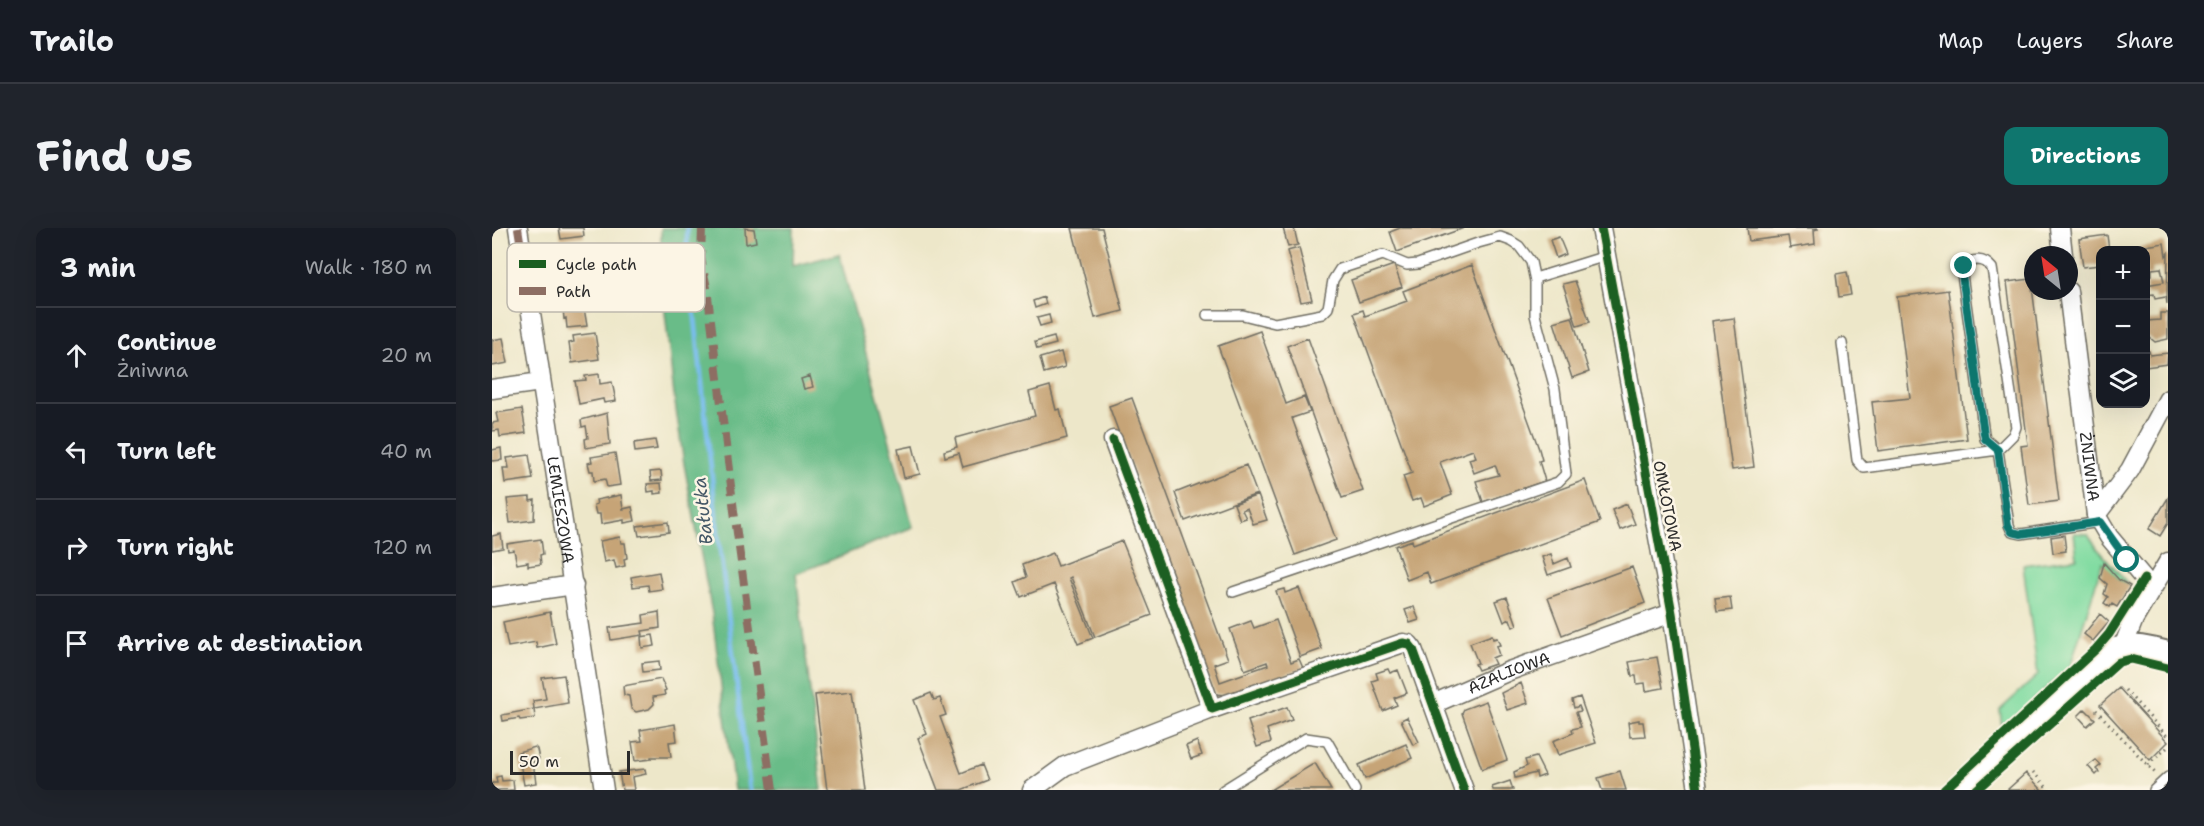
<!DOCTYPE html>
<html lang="en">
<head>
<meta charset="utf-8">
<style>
	:root { --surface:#171b24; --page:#20242c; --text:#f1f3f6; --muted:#9ea1a6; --line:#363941; --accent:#0f766e }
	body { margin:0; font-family:"Shantell Sans",sans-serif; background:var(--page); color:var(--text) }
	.controls { position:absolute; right:18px; top:18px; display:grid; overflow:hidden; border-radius:12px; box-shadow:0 6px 24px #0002 }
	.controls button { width:54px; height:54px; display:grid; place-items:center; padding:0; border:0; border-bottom:2px solid var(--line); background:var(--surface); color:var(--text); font:30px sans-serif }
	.compass { position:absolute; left:1532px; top:18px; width:54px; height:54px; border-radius:50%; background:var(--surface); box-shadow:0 6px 24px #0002; rotate:330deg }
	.scale { position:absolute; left:18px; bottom:15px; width:120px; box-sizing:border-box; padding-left:6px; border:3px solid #2b2b2b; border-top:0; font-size:16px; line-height:21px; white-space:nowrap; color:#2b2b2b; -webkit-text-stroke:4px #fcf5e5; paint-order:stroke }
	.stop { position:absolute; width:18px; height:18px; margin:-14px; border:4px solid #0f766e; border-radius:50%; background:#fff }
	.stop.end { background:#0f766e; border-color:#fff; box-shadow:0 2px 6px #0008 }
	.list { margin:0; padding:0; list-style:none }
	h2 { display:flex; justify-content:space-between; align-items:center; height:78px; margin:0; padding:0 24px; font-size:26px }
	h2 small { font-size:20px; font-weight:400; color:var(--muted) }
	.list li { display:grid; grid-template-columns:39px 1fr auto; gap:18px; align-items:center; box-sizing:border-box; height:96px; padding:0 24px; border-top:2px solid var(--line) }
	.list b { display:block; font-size:22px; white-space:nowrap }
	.list p { margin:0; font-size:20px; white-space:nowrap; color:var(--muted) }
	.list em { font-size:20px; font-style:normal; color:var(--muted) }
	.icon { flex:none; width:33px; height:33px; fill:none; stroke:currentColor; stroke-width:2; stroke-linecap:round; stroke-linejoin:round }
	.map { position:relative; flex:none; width:1676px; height:562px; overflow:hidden; border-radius:12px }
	header { display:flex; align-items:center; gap:36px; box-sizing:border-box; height:84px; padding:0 30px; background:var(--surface); border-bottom:2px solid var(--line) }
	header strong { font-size:28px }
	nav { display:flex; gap:33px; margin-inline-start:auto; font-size:21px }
	.intro { display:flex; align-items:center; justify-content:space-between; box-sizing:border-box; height:144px; padding:0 36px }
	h1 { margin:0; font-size:42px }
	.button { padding:15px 27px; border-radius:12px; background:var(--accent); color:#fff; font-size:21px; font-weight:700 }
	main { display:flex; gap:36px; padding:0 36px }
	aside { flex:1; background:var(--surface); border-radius:12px; box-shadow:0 6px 24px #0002 }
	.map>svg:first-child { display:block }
	.green { fill:#82dca2; stroke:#568466; stroke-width:1.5 }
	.forest { fill:#69bc88; stroke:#4a745a; stroke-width:1.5 }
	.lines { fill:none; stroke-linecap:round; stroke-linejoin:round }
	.stream { stroke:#7abdf0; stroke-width:4.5 }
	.building { fill:#c6a477 }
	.service-casing { stroke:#6f6d62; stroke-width:12 }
	.minor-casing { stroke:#6f6d62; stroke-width:21 }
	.tertiary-casing { stroke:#6f6d62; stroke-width:26 }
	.path { stroke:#6f6d62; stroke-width:3; stroke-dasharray:1.5 4.5; stroke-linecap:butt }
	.service { stroke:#fff; stroke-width:9 }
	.minor { stroke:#fff; stroke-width:18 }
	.tertiary { stroke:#fff; stroke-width:22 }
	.quiet { stroke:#8d6e63; stroke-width:8; stroke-dasharray:15 8; stroke-linecap:butt }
	.cycleway-casing { stroke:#fcf5e5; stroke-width:13 }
	.cycleway { stroke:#1b5e20; stroke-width:9 }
	.route { stroke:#0f766e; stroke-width:8 }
	.labels { text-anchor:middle; stroke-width:5; stroke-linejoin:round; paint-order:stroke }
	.street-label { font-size:16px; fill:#2b2b2b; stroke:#fcf5e5 }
	.water-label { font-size:18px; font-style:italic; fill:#435766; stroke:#fcf5e5 }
	.key { fill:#fcf5e5; stroke:#bdb8ad; stroke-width:1.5 }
	.key-label { font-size:16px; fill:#2b2b2b }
</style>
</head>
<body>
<header>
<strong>Trailo</strong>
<nav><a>Map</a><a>Layers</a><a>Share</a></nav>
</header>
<div class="intro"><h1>Find us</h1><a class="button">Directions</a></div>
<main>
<aside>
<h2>3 min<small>Walk · 180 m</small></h2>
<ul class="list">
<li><svg class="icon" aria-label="ahead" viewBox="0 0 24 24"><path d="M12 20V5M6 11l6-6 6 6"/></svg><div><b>Continue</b><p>Żniwna</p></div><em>20 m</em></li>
<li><svg class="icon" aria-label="left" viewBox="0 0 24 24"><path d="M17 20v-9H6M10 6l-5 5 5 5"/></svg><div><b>Turn left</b></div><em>40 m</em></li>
<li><svg class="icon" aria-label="right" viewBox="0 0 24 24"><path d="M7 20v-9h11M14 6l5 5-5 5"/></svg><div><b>Turn right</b></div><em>120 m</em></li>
<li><svg class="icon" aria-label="arrive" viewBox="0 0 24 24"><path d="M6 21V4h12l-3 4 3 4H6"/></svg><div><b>Arrive at destination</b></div></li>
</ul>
</aside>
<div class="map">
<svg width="1676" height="562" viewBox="0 0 1676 562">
	<rect width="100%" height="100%" fill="#fcf5e5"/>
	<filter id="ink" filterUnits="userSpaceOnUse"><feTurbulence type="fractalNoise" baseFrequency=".0167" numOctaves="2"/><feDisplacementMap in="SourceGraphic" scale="12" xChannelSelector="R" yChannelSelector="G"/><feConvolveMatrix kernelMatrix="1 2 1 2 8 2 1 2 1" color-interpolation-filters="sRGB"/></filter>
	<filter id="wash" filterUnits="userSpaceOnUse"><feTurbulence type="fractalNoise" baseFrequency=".008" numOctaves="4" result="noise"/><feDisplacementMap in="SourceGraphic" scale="24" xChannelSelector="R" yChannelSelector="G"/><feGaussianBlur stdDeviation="1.35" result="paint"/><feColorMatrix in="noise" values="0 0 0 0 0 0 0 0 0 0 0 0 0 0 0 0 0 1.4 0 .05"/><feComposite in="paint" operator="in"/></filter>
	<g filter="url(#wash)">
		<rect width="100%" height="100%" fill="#ede7c9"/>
		<path class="green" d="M1582 305 1596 306 1605 320 1638 358 1627 352 1610 335 1578 439 1510 501 1508 482 1546 447 1531 337 1585 330Z"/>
		<path class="forest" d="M169 0H302L301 38 347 26 421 299 304 346 330 562H242L220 385 192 236 182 168 169 47Z"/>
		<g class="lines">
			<path class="stream" d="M195 0V16L226 305 258 562"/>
		</g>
		<g id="blocks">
			<path class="building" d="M67 0H91L92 8 69 11Z
				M253 0 262 1 264 14 254 16Z
				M580 0H610L631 83 603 90Z
				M791 0H802L806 17 796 19Z
				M908 0H972L905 24 898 4Z
				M1255 0H1326V1L1322 2 1323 16 1298 20 1296 8 1257 13Z
				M1615 7 1617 22H1608V37L1591 39 1587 11Z
				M1067 9 1074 26 1064 30 1058 12Z
				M1672 15 1674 28 1676 25 1675 76 1674 69 1663 71 1662 66 1654 67V57L1672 54 1669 40 1660 41V47L1654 48V22H1648V19Z
				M807 20 820 72 809 74 795 23Z
				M902 37 910 59 867 74 859 52Z
				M980 37 1047 221 1050 232 1047 233 1053 253 991 274 984 253 1007 247 1003 237 982 245 977 231 984 229 981 222 948 234 960 267 932 278 929 270 920 273 911 248 920 245 862 85 871 82 873 88 915 73 911 63Z
				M1355 44 1359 67 1347 69 1344 46Z
				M1539 51 1567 273 1537 277 1529 218 1536 217 1515 54Z
				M1083 53 1098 94 1085 98 1071 56Z
				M1456 62 1475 211 1386 223 1380 174 1418 170 1405 69Z
				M91 66H96L98 79 92 80 95 98 75 100 74 90 72 91 70 69Z
				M552 69 554 76 543 80 541 73Z
				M1668 85H1676V111L1663 114 1657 109H1654V93L1668 92Z
				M557 87 559 95 548 98 545 90Z
				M1080 89 1097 144 1080 150 1062 94Z
				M1242 90 1262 239 1240 242 1220 93Z
				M768 103 794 176 812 169 818 184 800 190 844 312 803 327 726 118Z
				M103 105 107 131 80 135 77 115 82 114 81 108Z
				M562 109 564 116 545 121 543 114Z
				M11 110 16 135 0 138V112Z
				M816 110 871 263 850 270 795 118Z
				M1657 123 1658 127 1676 125 1675 136 1654 139V124Z
				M569 124 573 139 552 145 548 130Z
				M107 146 108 156 120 154 124 173 112 175 111 171 87 176 83 153 94 152 93 148Z
				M318 148 321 159 312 161 309 151Z
				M558 158 564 182 568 181 575 210 471 239 467 225 453 229 452 223 465 219 463 210 543 188 537 164Z
				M640 170 736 431 722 436 728 454 776 437 775 434 753 442 738 401 759 393 762 400 784 392 799 434 807 431 811 440 737 467 723 466 617 178Z
				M30 181 34 205 8 209 7 202 1 203 0 195 6 194 4 185Z
				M115 185 118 216 94 220 93 211 96 210 94 198 90 199 89 192Z
				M163 212 165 221 143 224 142 215Z
				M421 218 428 246 412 250 406 221Z
				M9 220 10 232 0 233V222Z
				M123 225 128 257 115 259 113 251 102 253 101 243H98L96 235 100 234 99 229Z
				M37 227 41 251 13 255 11 240H17L15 230Z
				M754 237 765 266 693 293 683 265Z
				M169 243 170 252 159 253 158 244Z
				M1093 252 1108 294 939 356 935 344 915 352 903 318 920 312 921 316Z
				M169 255 170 265 162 266V263L156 264 155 256Z
				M129 267 131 281 140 279 143 293 132 295V292L109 296 108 286H104L102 277 105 276 104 272Z
				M766 267 775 292 761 296 755 280 750 282 754 290 748 292 742 276Z
				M38 269V273L43 272 42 292 18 295 15 271Z
				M1676 270V295L1668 308 1657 301Z
				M1135 276 1143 296 1128 302 1120 282Z
				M176 294 177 304 147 308 145 298Z
				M9 306 11 320 0 322V308Z
				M1572 307 1574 323 1561 325 1559 309Z
				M128 309 129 315H133L135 330 132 331 133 338 124 340 122 332 112 334 108 313Z
				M49 311 51 326 48 327 49 336 36 338V334L25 336 22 322 16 323 15 316Z
				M630 313 660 387 603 409 579 349 577 350 601 410 586 416 562 356 529 369 523 354 534 349 530 337 561 325 566 338Z
				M1059 326 1062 336 1076 330 1079 339 1056 347 1050 329Z
				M1612 335 1627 352 1638 358 1625 379 1620 376 1618 379 1612 375 1616 369 1612 366 1615 356 1608 350Z
				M1140 339 1153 375 1070 407 1056 370Z
				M167 344 170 361 157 363 156 357 141 359 139 349Z
				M807 360 830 421 808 429 784 363 792 361 793 365Z
				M1015 369 1025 397 1021 399 1018 391 1012 394 1004 373Z
				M1238 369 1240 382 1225 384 1223 371Z
				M922 379 927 392 918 395 913 382Z
				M58 384 64 416 45 420 44 414 16 419 11 394Z
				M167 384 168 400 150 403 151 407 119 412 117 400 152 395 151 387Z
				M1608 386 1617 394 1601 413 1592 406Z
				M161 407 163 418 150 420 149 409Z
				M1000 407 1001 411 1005 410 1008 417 1004 418 1007 427 1000 430 1003 436 986 442 983 436 986 435 978 415Z
				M1165 429 1171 460 1154 463 1153 455 1145 456 1144 448H1140L1137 434Z
				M167 433 168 442 151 444 150 435Z
				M896 441 898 445 906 442 915 465 902 470 905 477 891 483 880 453 886 451 884 445Z
				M72 447 76 475 42 481 43 490 28 492 27 490 11 493 10 487 42 481 41 473 54 471 50 450Z
				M169 451 174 462 172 463 173 467 161 469 162 476 157 481 144 484 139 480 137 468 132 467 131 458Z
				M1029 455 1036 475 1015 482 1009 465Z
				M1627 460 1676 514 1658 532 1608 477Z
				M360 463 373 562H335L323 467Z
				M439 465 442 472 448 470 454 487 448 489 469 545 489 537 495 552 469 562H446L426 510 435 506 422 472Z
				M1088 469 1104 515 1066 527 1061 513 1081 505 1080 501 1089 499 1084 484 1089 483 1087 478 1082 480 1080 472Z
				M994 473 1015 532 990 541 970 485 972 481Z
				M795 479 800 492 775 501 779 514 765 519 756 493Z
				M1593 481 1603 491 1595 498 1586 488Z
				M915 489 927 514 921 517 909 492Z
				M1147 492V494H1151L1153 508 1138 509 1136 494Z
				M183 496 185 513 177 514 179 529H159V531L143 533 140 514 150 513 148 502Z
				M705 513 710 527 699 531 694 518Z
				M914 516 920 530 873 551 867 537Z
				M43 519 45 521 47 531 41 534 44 555 32 557 26 524Z
				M1044 529 1053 547 1045 550 1044 545 1023 550 1022 544 1035 538 1033 532Z
				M1604 532 1609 537 1604 541 1607 544 1604 547 1596 538Z
				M823 535 839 562H778Z
				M153 541 154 546 140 549 142 562H130L127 544Z
				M1128 543 1134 562H1110L1106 550Z
				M1534 545 1550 562H1515Z
				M9 548 10 553 21 552 22 562H0V555H5L4 549Z
				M1018 553 1021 562H1001L1000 559Z"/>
		</g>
	</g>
	<g filter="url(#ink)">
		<use href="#blocks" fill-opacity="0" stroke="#6f6d62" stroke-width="1.5"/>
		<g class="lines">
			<defs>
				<path id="service" d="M1043 50 1114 28
					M715 87H751L783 95 830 86 836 80 841 52 848 41 891 27 915 37 926 36 986 15 1008 9 1019 13 1027 18 1039 34 1043 53V87L1063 161 1074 246 1066 254 741 364
					M1350 115 1365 232 1372 240 1506 222
					M1506 222 1493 211 1492 206 1470 46 1471 38C1481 30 1492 30 1500 40L1524 199 1521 207 1506 222 1517 297 1520 304 1529 306 1608 294
					M731 562 814 510 835 513 863 562
					M1662 562 1676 549"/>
				<g id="minor">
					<path id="s1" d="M26 0 112 562"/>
					<path d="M1109 0 1180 385 1206 562"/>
					<path d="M1568 0 1571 27"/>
					<path id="s2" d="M1576 63 1604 287 1617 309 1659 359"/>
					<path d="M0 161 49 154"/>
					<path d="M621 212 720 481 911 415 917 416 921 421 972 562"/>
					<path d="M1604 287 1638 242 1676 171"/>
					<path d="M0 369 82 357"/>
					<path d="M1631 419 1642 391 1676 334"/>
					<path id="s3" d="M941 476 1017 443 1180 385"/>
					<path d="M540 562 573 538 720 481"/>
				</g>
				<path id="tertiary" d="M1468 562 1617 424C1637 414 1656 420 1676 425"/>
			</defs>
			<use href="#service" class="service-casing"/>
			<use href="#minor" class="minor-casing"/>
			<use href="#tertiary" class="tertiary-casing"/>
			<path class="path" d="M1633 462 1676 509
				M1604 482 1664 546
				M1656 537 1676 519
				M1541 544 1557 562"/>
			<use href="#service" class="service"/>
			<use href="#minor" class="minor"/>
			<use href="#tertiary" class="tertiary"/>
			<path class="quiet" d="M26 0 37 69
				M210 0 209 30 215 60 242 283 280 562"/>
			<defs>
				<path id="cycleway" d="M1109 0 1180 385 1206 562
					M621 212 720 481 911 415 917 416 921 421 972 562
					M1452 562 1604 421 1617 406 1652 351
					M1484 562 1627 434 1639 431 1676 440"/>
			</defs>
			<use href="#cycleway" class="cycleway-casing"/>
			<use href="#cycleway" class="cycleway"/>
		</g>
	</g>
	<g class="lines" filter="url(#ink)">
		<path class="route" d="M1472 38 1470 46 1492 206 1493 211 1506 222 1516 297 1520 304 1529 306 1608 294 1635 332"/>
	</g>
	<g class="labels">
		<g class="street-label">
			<text dy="6" stroke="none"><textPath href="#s2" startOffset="177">ŻNIWNA</textPath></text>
			<text transform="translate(1176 278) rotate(79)" y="6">OMŁOTOWA</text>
			<text dy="6" stroke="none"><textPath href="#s1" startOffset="285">LEMIESZOWA</textPath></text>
			<text dy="6" stroke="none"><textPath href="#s3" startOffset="82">AZALIOWA</textPath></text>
		</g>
		<g class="water-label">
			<text transform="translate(211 283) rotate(-96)" y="6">Bałutka</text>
		</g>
	</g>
	<rect x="15" y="15" width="198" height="69" rx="9" class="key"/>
	<rect x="27" y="32" width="27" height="8" fill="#1b5e20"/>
	<rect x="27" y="59" width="27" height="8" fill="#8d6e63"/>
	<g class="key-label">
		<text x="64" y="42">Cycle path</text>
		<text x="64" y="69">Path</text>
	</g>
</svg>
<div class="controls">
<button>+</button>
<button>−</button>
<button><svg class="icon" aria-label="layers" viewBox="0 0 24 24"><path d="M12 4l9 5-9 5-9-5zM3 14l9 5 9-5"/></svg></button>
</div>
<svg class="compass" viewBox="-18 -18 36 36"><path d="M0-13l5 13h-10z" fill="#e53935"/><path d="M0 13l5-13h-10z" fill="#9ea1a6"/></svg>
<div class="scale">50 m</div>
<div class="stop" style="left:1635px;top:332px"></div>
<div class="stop end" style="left:1472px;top:38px"></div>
</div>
</main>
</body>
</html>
